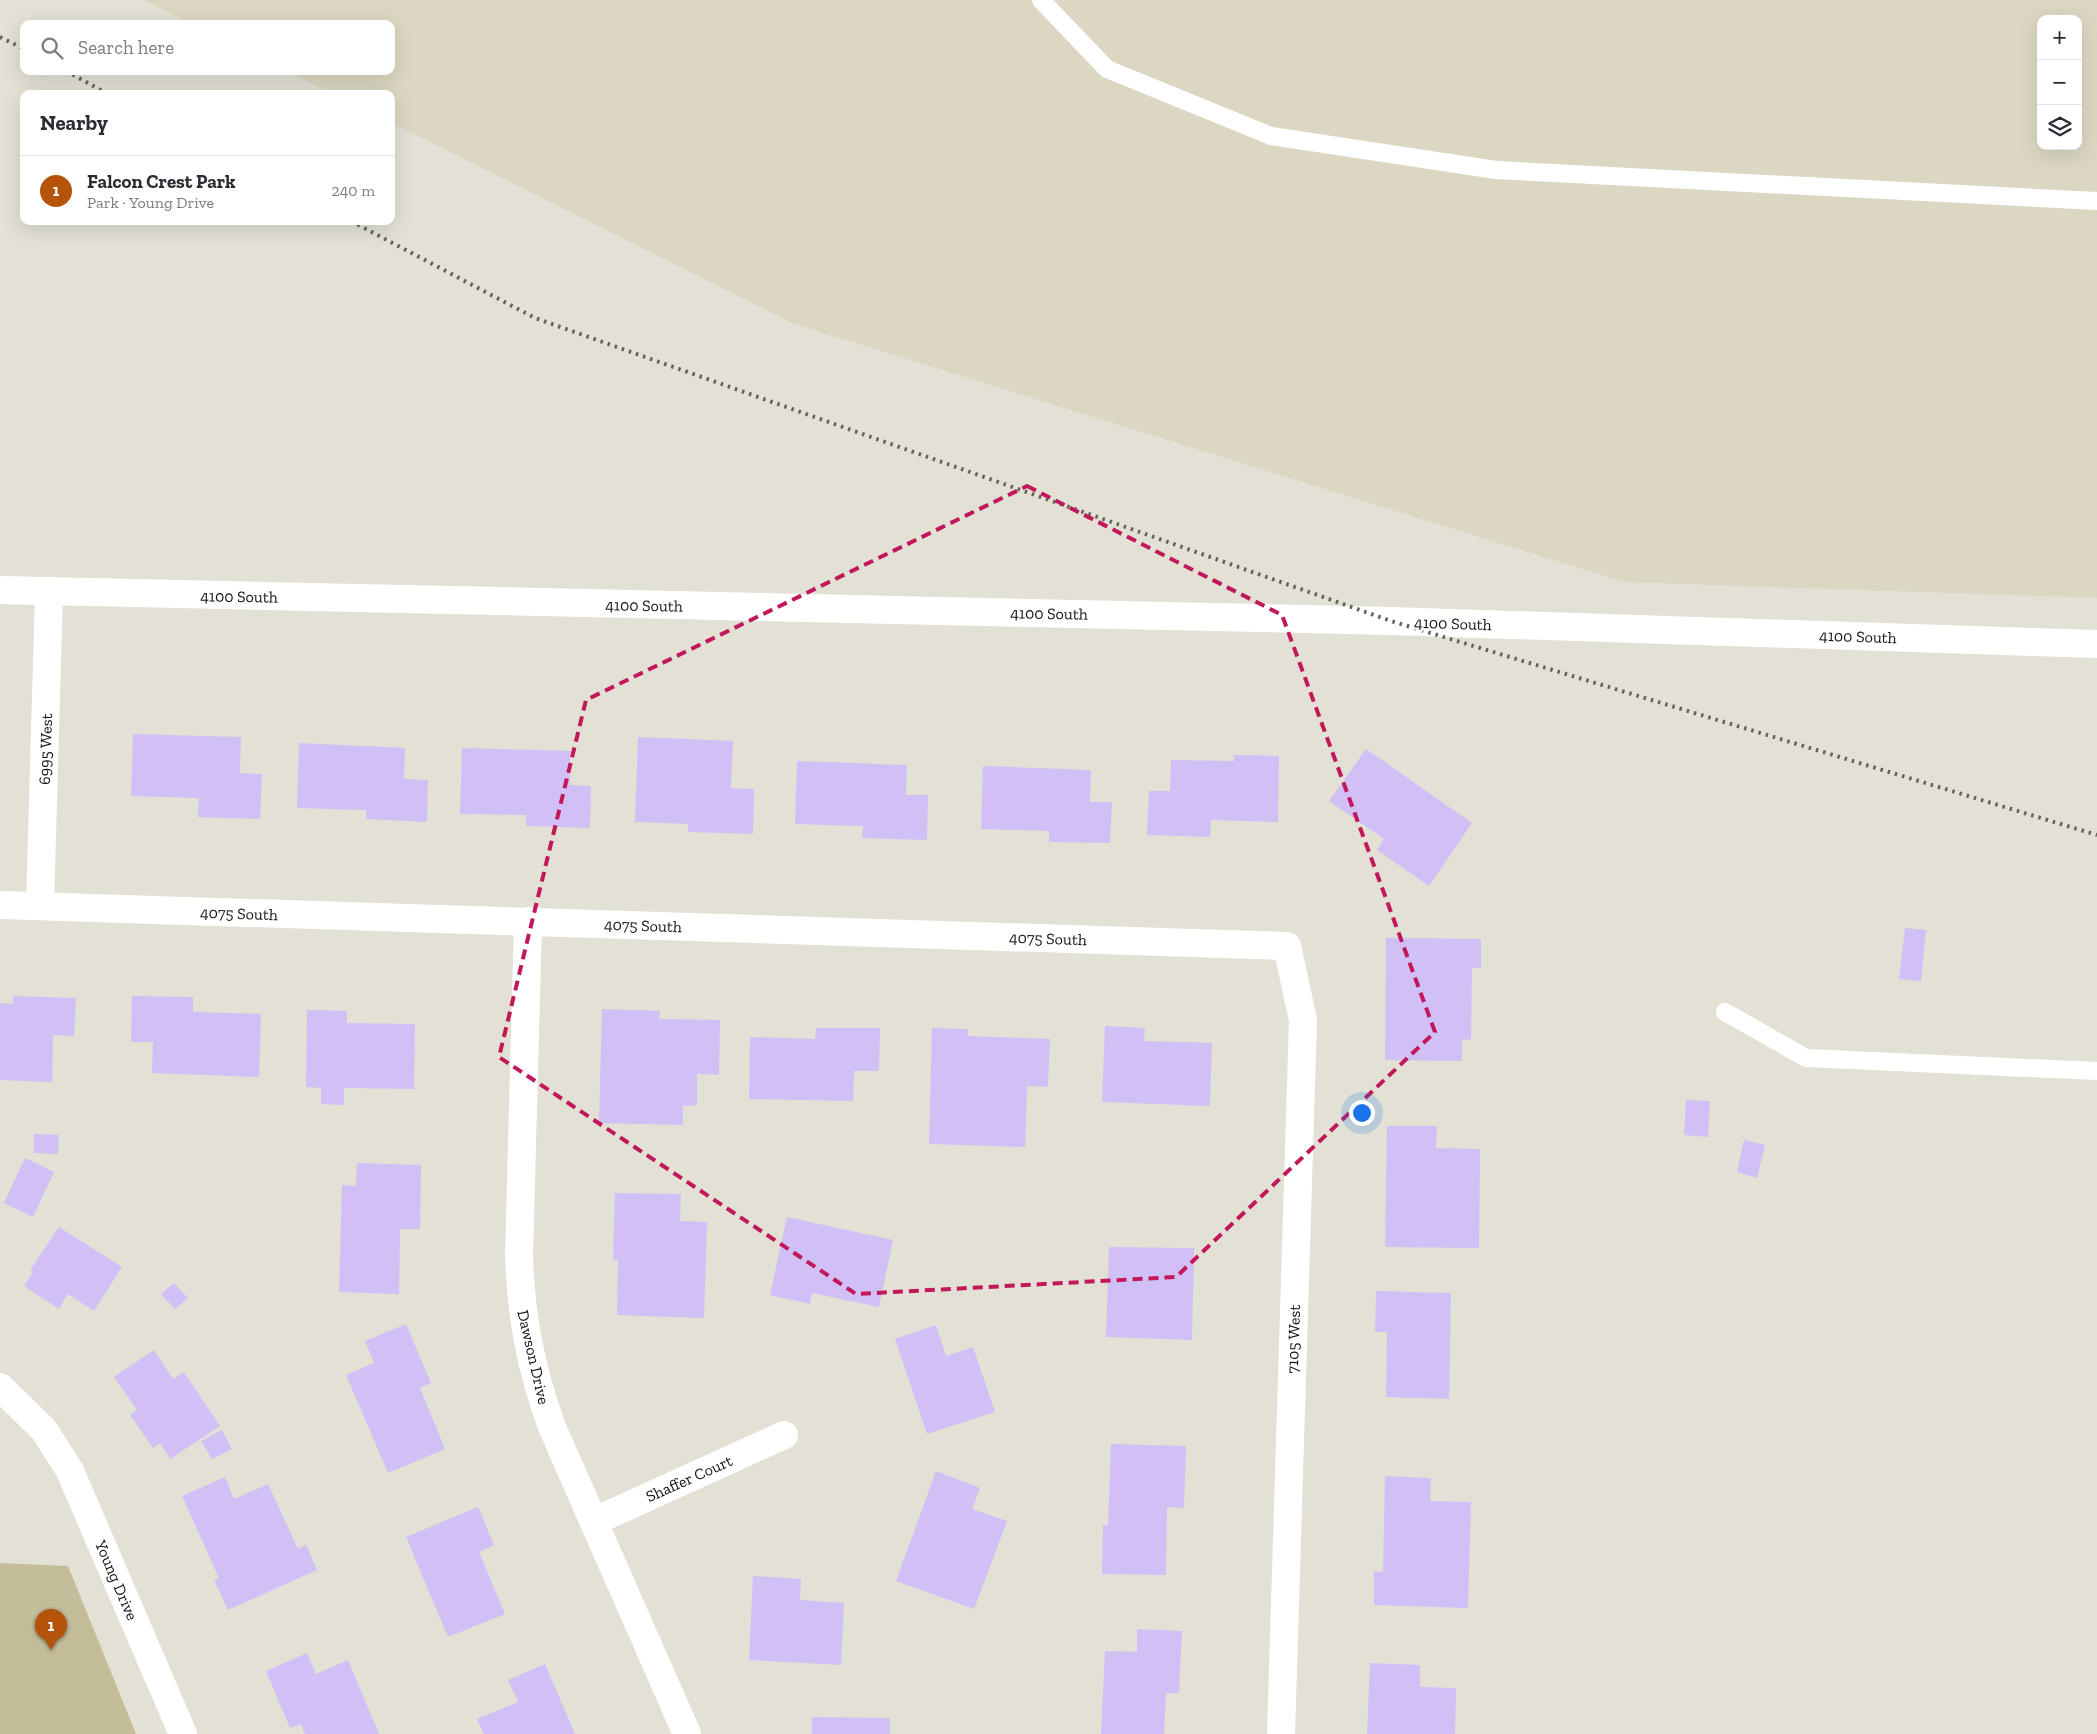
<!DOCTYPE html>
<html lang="en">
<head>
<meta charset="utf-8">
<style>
	:root { --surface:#fff; --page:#f7f7f7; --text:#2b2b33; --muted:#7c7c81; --line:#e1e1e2; --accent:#b45309 }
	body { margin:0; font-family:"Zilla Slab",serif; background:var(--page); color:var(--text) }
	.controls { position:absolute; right:15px; top:15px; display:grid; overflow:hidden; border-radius:10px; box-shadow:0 5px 20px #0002 }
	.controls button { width:45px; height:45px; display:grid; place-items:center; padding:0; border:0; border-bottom:1px solid var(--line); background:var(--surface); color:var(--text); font:25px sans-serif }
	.you { position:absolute; left:1361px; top:1112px; width:18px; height:18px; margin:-12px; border:4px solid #fff; border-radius:50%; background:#1a73e8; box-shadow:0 0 0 8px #1a73e833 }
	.badge { display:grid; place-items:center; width:32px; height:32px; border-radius:50%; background:var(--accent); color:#fff; font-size:16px; font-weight:700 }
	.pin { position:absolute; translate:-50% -41px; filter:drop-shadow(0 1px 2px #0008) }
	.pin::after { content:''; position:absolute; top:26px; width:18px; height:15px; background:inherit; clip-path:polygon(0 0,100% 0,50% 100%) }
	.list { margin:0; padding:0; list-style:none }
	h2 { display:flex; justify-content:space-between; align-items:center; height:65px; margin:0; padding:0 20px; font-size:21px }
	h2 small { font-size:16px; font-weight:400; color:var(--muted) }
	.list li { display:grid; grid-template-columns:32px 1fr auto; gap:15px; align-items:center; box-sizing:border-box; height:70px; padding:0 20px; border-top:1px solid var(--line) }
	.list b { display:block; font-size:19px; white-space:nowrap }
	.list p { margin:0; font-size:16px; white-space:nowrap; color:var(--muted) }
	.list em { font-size:16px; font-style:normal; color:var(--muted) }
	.icon { flex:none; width:28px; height:28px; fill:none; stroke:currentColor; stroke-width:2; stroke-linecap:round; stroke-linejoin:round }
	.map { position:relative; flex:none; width:2097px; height:1734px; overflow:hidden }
	.search { position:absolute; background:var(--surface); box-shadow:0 5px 20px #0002; left:20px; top:20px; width:375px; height:55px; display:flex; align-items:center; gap:12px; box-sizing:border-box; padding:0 18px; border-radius:10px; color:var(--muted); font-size:19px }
	.panel { position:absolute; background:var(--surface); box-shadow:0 5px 20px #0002; left:20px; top:90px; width:375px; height:135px; border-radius:10px }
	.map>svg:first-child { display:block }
	.built { fill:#dbd7c3; fill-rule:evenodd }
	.green { fill:#c4bd9a }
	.building { fill:#d0c0f6 }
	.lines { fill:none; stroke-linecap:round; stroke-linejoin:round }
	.lane { stroke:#fff; stroke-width:18 }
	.street { stroke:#fff; stroke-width:28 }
	.secondary { stroke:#fff; stroke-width:28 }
	.rail { stroke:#64625b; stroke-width:4; stroke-dasharray:2.5 5; stroke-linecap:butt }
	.marked { fill:none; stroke:#c2185b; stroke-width:4; stroke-dasharray:10 6; stroke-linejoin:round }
	.labels { text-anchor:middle; stroke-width:4.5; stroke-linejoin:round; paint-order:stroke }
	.street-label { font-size:16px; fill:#12110d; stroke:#fff }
</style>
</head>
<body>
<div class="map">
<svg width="2097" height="1734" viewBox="0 0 2097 1734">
	<rect width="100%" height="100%" fill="#e3e1d5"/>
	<path class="built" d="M144 0H2097V598L1624 582 791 323 391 123V94H332L287 71H391V24H192ZM2041 19H2078V146H2041Z"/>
	<path class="green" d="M0 1563 68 1566 136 1734H0Z"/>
	<path class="building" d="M133 734 241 737 240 773 262 774 260 819 198 817 199 798 131 796Z
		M638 737 733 741 731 788 754 789 753 834 688 832V824L635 822Z
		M299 743 405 748 404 779 428 780 427 822 366 819V810L297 808Z
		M462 748 570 751V785L591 786 590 828 526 826V815L460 814Z
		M1366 749 1472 823 1429 886 1377 850 1384 839 1329 801Z
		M1234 755 1279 756 1278 822 1211 820 1210 837 1147 835 1149 791H1170L1171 760 1234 761Z
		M797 761 907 765 906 795H928L927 840 862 838 863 826 795 824Z
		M983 766 1091 770 1090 802H1112L1110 843 1049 842V831L981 829Z
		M1905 928 1926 930 1921 981 1899 979Z
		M1386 938 1481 939V968H1472L1471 1040 1462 1039V1061L1385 1060Z
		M13 996 76 998 74 1036 53 1035 52 1082 0 1080V1003L13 1004Z
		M132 996 193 997V1012L261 1014 259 1077 152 1073 153 1042H131Z
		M602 1009 660 1011 659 1019 720 1020 719 1075 697 1074V1105L683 1106V1125L599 1123Z
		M307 1010 347 1011V1023L415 1024 414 1089 344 1088V1105L321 1104V1088L306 1087Z
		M1105 1026 1145 1028 1144 1041 1212 1043 1210 1106 1102 1102Z
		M816 1028H880L879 1071H854L853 1101 749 1099 750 1037 815 1039Z
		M932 1028 968 1029V1036L1050 1039 1048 1087 1027 1086 1025 1147 929 1144Z
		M1686 1100 1710 1101 1708 1137 1684 1135Z
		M1387 1126H1437L1436 1148 1480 1149 1479 1248 1385 1247Z
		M34 1134 59 1135 58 1154 34 1153Z
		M1744 1140 1765 1145 1757 1178 1737 1172Z
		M25 1158 54 1172 33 1217 4 1203Z
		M357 1163 421 1165 420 1229H400L399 1294 339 1292 342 1185 356 1186Z
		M615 1193 681 1194 680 1221 707 1222 704 1318 617 1315 618 1260H613Z
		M787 1217 893 1240 879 1307 812 1293 810 1304 770 1295Z
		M59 1227 122 1267 94 1311 68 1294 59 1309 24 1286 33 1272 30 1270Z
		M1109 1247 1194 1248 1192 1340 1106 1337Z
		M174 1283 188 1298 175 1309 161 1294Z
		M1376 1291 1451 1293 1449 1399 1386 1397 1387 1332H1375Z
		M406 1324 431 1383 420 1388 445 1449 388 1473 346 1375 374 1363 365 1341Z
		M936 1325 946 1356 973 1347 995 1412 927 1434 895 1339Z
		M154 1350 173 1379 184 1372 220 1426 170 1459 160 1443 153 1448 130 1415 137 1410 114 1377Z
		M222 1430 232 1449 212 1459 201 1441Z
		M1111 1444 1186 1446 1184 1508 1167 1507 1166 1575 1102 1574 1103 1525H1108Z
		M936 1471 980 1488 972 1509 1007 1521 974 1609 896 1581Z
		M1385 1476 1431 1478 1430 1501 1471 1502 1468 1608 1374 1605V1571L1383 1572Z
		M225 1477 234 1499 268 1484 298 1549 306 1545 317 1570 228 1610 214 1580 219 1578 182 1496Z
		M478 1507 494 1545 479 1552 505 1614 448 1637 406 1537Z
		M753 1576 801 1579 800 1600 844 1603 841 1665 749 1660Z
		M1137 1629 1182 1631 1179 1693H1166L1164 1734H1101L1105 1651 1137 1652Z
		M307 1653 316 1674 348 1660 379 1734H305L301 1724 290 1728 266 1671Z
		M1370 1663 1420 1665V1687L1456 1688 1455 1734H1367Z
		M545 1664 575 1734H484L477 1719 518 1702 508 1680Z
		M812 1717 890 1718V1734H812Z"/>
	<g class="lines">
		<path class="lane" d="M1041 0 1107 69 1271 136 1496 170 2097 201
			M1725 1012 1806 1058 2097 1071"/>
		<path class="street" d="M0 905 1287 946 1303 1020 1281 1734
			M40 906 49 592
			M528 921 519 1256C521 1318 531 1369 552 1427L687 1734
			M0 1387 44 1430 70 1471 183 1734
			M595 1521 784 1435"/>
		<path class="secondary" d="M0 590 1391 621 2097 644"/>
		<path class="rail" d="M0 37 24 49
			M66 71 108 94
			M351 221 535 318 1391 621 2097 835"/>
	</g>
	<path class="marked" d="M1027 486 1282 615 1435 1032 1176 1277 856 1294 499 1057 586 700Z"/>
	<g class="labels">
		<g class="street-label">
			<text transform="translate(239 596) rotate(1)" y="6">4100 South</text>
			<text transform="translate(644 605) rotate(1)" y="6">4100 South</text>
			<text transform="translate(1049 613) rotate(1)" y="6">4100 South</text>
			<text transform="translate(1453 623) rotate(2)" y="6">4100 South</text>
			<text transform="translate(1858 636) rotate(2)" y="6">4100 South</text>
			<text transform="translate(45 749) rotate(-88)" y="6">6995 West</text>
			<text transform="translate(239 913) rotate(2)" y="6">4075 South</text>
			<text transform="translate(643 925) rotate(2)" y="6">4075 South</text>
			<text transform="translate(1048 938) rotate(2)" y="6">4075 South</text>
			<text transform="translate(1293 1339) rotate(-88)" y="6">7105 West</text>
			<text transform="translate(534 1357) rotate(77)" y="6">Dawson Drive</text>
			<text transform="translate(689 1478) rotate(-24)" y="6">Shaffer Court</text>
			<text transform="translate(117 1580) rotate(67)" y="6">Young Drive</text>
		</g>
	</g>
</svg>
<div class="controls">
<button>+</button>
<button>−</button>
<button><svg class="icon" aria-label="layers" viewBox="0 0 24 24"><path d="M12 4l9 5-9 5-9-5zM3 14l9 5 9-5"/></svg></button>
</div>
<div class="you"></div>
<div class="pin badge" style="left:51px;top:1650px">1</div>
<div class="search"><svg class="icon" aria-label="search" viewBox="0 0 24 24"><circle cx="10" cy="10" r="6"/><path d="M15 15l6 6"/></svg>Search here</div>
<section class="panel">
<h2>Nearby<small></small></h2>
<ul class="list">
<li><span class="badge">1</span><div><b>Falcon Crest Park</b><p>Park · Young Drive</p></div><em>240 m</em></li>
</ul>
</section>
</div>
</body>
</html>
